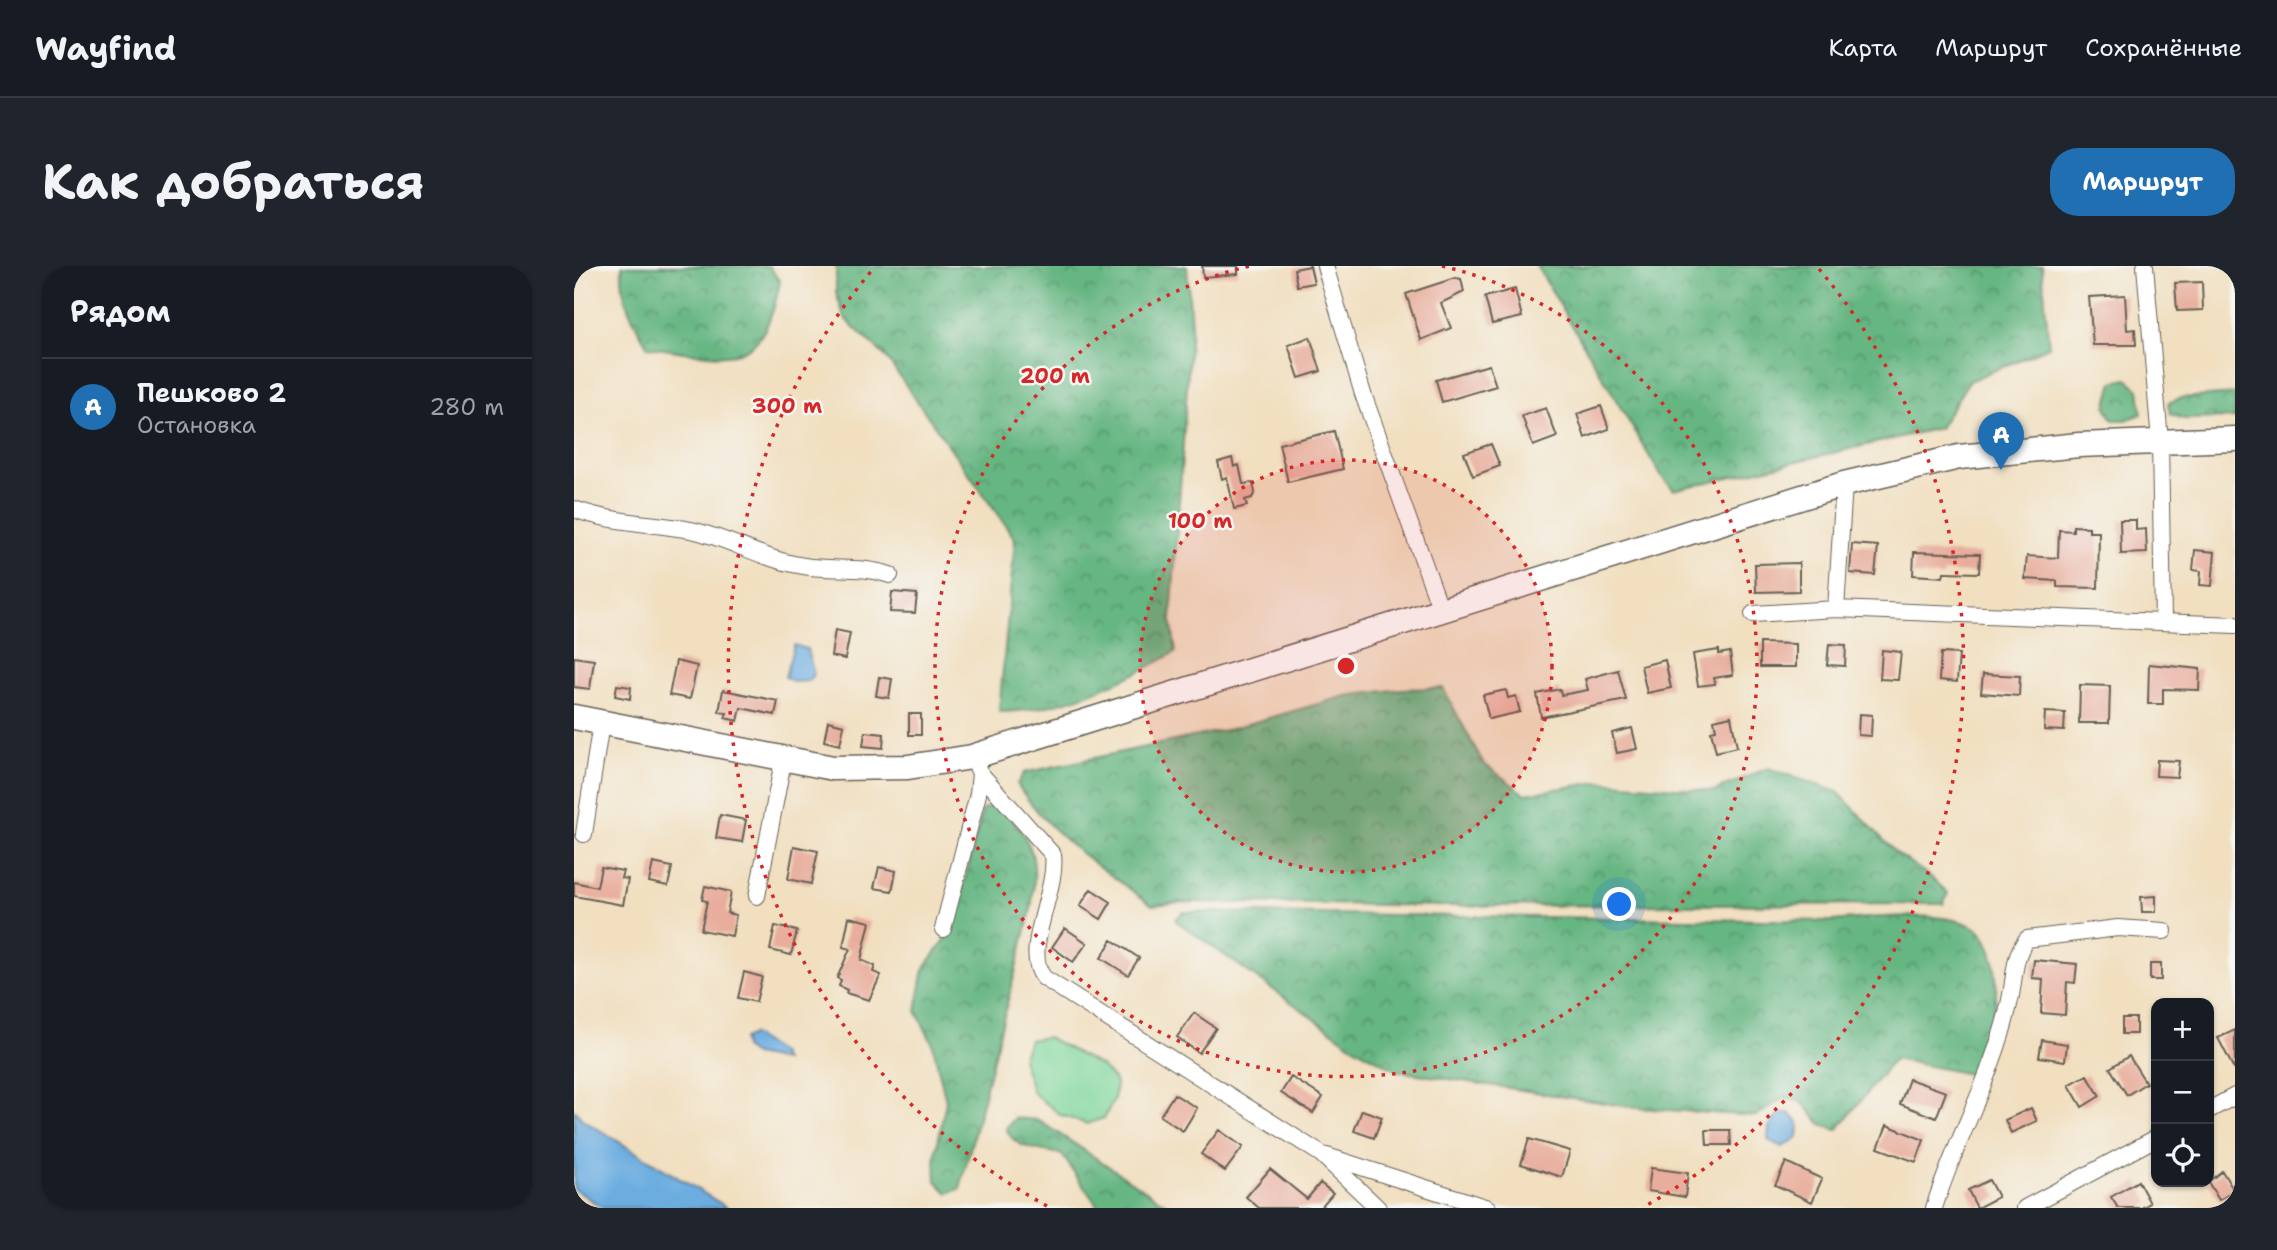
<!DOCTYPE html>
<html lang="ru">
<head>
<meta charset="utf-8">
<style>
	:root { --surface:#171b24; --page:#20242c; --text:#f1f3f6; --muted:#9ea1a6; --line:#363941; --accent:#1f6fb2 }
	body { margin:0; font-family:"Shantell Sans",sans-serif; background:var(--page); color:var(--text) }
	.controls { position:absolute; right:21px; bottom:21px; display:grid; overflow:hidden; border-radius:14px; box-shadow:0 2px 5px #0004 }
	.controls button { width:63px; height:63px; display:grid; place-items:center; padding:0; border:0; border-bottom:2px solid var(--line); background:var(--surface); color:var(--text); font:35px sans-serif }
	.you { position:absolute; left:1046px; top:639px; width:24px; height:24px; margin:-18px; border:5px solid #fff; border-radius:50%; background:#1a73e8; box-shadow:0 0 0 10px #1a73e833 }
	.badge { display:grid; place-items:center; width:46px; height:46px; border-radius:50%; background:var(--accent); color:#fff; font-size:23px; font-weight:700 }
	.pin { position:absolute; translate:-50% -58px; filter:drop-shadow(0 2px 4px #0008) }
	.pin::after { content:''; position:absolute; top:37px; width:24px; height:21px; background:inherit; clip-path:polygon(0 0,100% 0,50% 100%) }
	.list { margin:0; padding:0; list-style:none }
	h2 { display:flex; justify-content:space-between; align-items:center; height:91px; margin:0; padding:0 28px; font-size:30px }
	h2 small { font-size:23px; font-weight:400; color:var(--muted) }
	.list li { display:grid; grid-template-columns:46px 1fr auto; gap:21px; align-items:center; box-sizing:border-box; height:98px; padding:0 28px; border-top:2px solid var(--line) }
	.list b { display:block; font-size:26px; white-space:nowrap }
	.list p { margin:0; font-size:23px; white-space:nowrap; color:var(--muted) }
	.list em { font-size:23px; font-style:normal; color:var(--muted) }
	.icon { flex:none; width:38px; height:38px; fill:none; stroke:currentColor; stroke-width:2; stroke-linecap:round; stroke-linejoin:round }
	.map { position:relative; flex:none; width:1661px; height:942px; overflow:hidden; border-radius:28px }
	header { display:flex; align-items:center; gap:42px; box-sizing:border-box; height:98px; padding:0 35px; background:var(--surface); border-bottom:2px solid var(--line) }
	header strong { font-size:33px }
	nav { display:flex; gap:38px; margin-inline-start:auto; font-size:24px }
	.intro { display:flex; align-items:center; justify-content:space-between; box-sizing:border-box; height:168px; padding:0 42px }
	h1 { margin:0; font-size:49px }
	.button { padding:18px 32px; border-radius:28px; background:var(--accent); color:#fff; font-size:24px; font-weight:700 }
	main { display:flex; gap:42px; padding:0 42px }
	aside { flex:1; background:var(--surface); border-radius:28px; box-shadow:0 2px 5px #0004 }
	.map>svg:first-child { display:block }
	.grass { fill:#7dd59a; stroke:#4c785b; stroke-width:2 }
	.forest { fill:url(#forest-crowns); stroke:#41694f; stroke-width:2 }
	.water { fill:#6cade0; stroke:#44647e; stroke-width:2 }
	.building { fill:#e8ad9c }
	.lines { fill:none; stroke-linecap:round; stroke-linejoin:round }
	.minor-casing { stroke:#676055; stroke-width:18 }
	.highway-casing { stroke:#676055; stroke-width:27 }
	.minor { stroke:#fff; stroke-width:16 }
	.highway { stroke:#fff; stroke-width:24 }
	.ring { fill:none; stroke:#d62828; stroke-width:3.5; stroke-dasharray:3.5 7 }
	.centre { fill:#d62828; stroke:#f6f6f2; stroke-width:3.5 }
	.ring-label { font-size:21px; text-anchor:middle; font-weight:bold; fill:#d62828; stroke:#f6f6f2; stroke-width:5; stroke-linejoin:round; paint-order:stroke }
</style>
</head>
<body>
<header>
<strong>Wayfind</strong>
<nav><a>Карта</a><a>Маршрут</a><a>Сохранённые</a></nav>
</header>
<div class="intro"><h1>Как добраться</h1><a class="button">Маршрут</a></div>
<main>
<aside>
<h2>Рядом<small></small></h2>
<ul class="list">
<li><span class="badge">A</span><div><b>Пешково 2</b><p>Остановка</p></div><em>280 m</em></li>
</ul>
</aside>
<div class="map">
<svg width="1661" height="942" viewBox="0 0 1661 942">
	<defs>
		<pattern id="forest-crowns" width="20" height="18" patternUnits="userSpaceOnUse" patternTransform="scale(1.75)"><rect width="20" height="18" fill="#66b682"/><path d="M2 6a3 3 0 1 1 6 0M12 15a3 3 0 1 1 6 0" fill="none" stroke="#53936a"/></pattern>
	</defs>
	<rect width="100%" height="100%" fill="#f6f6f2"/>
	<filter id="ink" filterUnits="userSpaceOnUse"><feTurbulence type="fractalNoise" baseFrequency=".0143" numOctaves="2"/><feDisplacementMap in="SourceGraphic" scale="14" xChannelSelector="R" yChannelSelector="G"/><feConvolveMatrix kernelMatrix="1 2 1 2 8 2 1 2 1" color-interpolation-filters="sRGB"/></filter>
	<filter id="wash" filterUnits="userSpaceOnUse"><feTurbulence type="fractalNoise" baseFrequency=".00686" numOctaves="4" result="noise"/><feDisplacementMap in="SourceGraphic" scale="28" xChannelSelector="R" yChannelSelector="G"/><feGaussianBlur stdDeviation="1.57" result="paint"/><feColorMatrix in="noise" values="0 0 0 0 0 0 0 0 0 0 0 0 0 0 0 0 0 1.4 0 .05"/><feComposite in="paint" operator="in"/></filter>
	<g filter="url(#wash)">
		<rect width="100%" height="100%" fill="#f1dfc0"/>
		<path class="grass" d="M473 771 527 800 542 816 540 834 530 852 513 858 487 849 459 827 448 793 455 774Z"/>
		<path class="forest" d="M48 0H195L206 16C187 111 153 90 74 81 58 54 46 32 48 0Z
			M262 0H613L617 61 597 354 602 386C550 415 486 446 425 446L441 273 311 90 271 53 262 27Z
			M963 0H1468L1475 81 1395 115 1365 162 1100 224 1087 210Z
			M1553 113 1565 123 1568 148 1552 154H1539L1532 141 1539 116Z
			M1661 128V152L1610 153 1596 148 1594 137 1606 132Z
			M869 422 909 497 951 528 1025 516 1140 525 1194 502 1264 526 1321 586 1358 612 1374 627 1369 638 874 640 609 636 578 639C530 604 475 570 443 518L450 507 656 463 772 430 828 423Z
			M425 539C462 579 464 590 457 644L386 923 374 927 362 915 361 891 372 835 358 776 342 745 350 703 378 664 409 543Z
			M609 646 1255 655C1288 653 1390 639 1410 670 1422 689 1424 717 1421 738 1419 761 1407 787 1400 809L1320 793 1263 864 1247 858 1228 836 1211 831 1182 850 1063 842 824 805 783 783 601 654Z
			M441 852 464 854 598 942H525L488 889C467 882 441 886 432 862Z"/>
		<path class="water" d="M220 379 233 383 240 408 234 415 220 416 211 411Z
			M178 769 206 787 210 795 180 789 170 782 169 773Z
			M0 844 9 854 154 942H29L0 923Z
			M1215 847 1225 857 1224 872 1208 881 1194 874 1195 861 1205 848Z"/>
		<g id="blocks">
			<path class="building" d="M628 0H664V8L629 11Z
				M736 0 740 17 723 20 720 3Z
				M881 12 887 13 890 26 867 37 877 62 847 74 832 28Z
				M1628 16 1629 44 1603 45 1601 17Z
				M941 23 948 51 918 58 911 31Z
				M1551 29 1553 64 1561 63 1562 79H1519L1515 31Z
				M736 71 747 105 725 112 714 79Z
				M915 99 922 120 868 136 862 114Z
				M1027 140 1035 163 1011 172 1003 148Z
				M972 142 983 171 959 180 948 150Z
				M760 165 769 203 714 216 705 178Z
				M917 178 926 200 899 210 890 187Z
				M658 192 660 201 665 199 669 218 679 217 681 226 678 232 671 234 673 240 660 243 653 211 648 213 644 196Z
				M1546 254H1562V264L1572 263 1573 287 1547 288Z
				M1499 260 1515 261V266H1525L1524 322 1483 321V315L1451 313 1453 290 1484 292 1485 264 1499 265Z
				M1278 278 1304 280 1301 309 1276 307Z
				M1621 284 1641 286 1638 320 1626 319 1627 305 1619 304Z
				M1340 286 1406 288 1405 307 1370 306 1369 311 1339 309Z
				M1225 297V325L1182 326 1181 298Z
				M318 326 343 328 341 347 316 346Z
				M261 364 276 367 271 393 257 390Z
				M1186 377 1222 378V401H1186Z
				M1255 378 1272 379 1271 400 1253 399Z
				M1145 384V388L1156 386 1159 409 1140 412 1141 418 1124 420 1119 388Z
				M1308 384 1327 386 1324 414 1306 413Z
				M1367 387 1385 388 1383 416 1365 414Z
				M0 391 20 394 16 423 0 421Z
				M1091 394 1097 422 1073 427 1067 400Z
				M102 395 123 400 116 433 95 429Z
				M1575 398 1626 403 1625 424 1589 423V438H1574Z
				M1044 404 1052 434 967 451 963 428 986 423 987 429 1014 424 1011 413Z
				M1409 408 1446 410 1445 430 1407 427Z
				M305 411 318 413 315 432 302 430Z
				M43 419 57 421 56 433 41 430Z
				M1506 419 1536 420 1535 457H1505Z
				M149 424 204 435 201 449 167 442 164 455 151 452 153 447 145 446Z
				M932 424 934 432 942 430 946 446 915 453 909 429Z
				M1471 446 1491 447 1490 465 1470 464Z
				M335 448H347V469H335Z
				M1285 448 1298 449 1297 470 1284 469Z
				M1157 450 1163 481 1142 486 1137 465 1142 464 1140 454Z
				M254 455 270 459 266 479 250 475Z
				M1058 462 1063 483 1043 487 1038 467Z
				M291 466 310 468 309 482 289 480Z
				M1583 494 1605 495 1603 511 1582 510Z
				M146 549 172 554 168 576 142 572Z
				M220 580 244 585 237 618 214 613Z
				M79 597 98 601 94 620 75 616Z
				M27 601 49 605 47 612 54 613 49 639 0 630V616L23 621Z
				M305 601 322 605 318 625 300 622Z
				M131 620 157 626 153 647 162 649 158 670 127 664 133 635 128 634Z
				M517 623 537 636 527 653 506 640Z
				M1582 630V646H1568L1567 631Z
				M275 651 296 656 287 694 301 700 299 706 307 709 295 734 272 727 273 724 265 720 267 714 263 712 276 683 269 681Z
				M201 660 223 665 217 689 196 684Z
				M491 662 513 677 499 696 478 681Z
				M538 674 565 692 554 709 527 692Z
				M1460 694 1503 698 1501 717 1493 716 1491 749 1467 747 1469 713 1458 712Z
				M1576 698H1587V714H1576Z
				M170 706 188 711 182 736 164 732Z
				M620 747 642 762 625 787 603 771Z
				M1548 752H1562V768H1548Z
				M1661 764V805L1644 772Z
				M1468 774 1493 778 1491 795 1465 791Z
				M1555 790 1572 817 1553 829 1536 802Z
				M1513 809 1526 830 1508 841 1495 819Z
				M717 811 749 831 739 847 707 827Z
				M1335 813 1372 826 1362 852 1326 838Z
				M600 828 623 842 609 865 586 850Z
				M1457 842 1463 855 1437 867 1431 854Z
				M788 844 808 851 800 872 780 865Z
				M1313 859 1350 874 1342 896 1304 882Z
				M645 864 669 881 651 905 627 888Z
				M1132 864H1156L1157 879H1133Z
				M955 873 996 885 988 911 947 898Z
				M1212 896 1248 913 1238 936 1201 919Z
				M1077 902 1114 907 1111 931 1074 925Z
				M696 903 733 933 746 917 759 927 746 942H685L672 931Z
				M1648 905 1660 925 1645 934 1634 916Z
				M1415 914 1424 931 1403 942 1394 924Z
				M1564 915 1576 937 1567 942H1544L1537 931Z"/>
		</g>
	</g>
	<g filter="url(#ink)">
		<use href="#blocks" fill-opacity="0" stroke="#676055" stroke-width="2"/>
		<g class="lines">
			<defs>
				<path id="minor" d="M751 0 789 128 867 344
					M1571 0 1586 175 1589 355
					M0 243C38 257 78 257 117 264 155 272 189 294 230 300 260 305 287 299 316 309
					M1262 343 1270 218
					M1179 348 1262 343 1661 359
					M398 491 406 507 479 589C484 625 447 685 470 712L747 888 804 942
					M10 568 27 457
					M183 630 209 495
					M369 663 404 528 406 507
					M1635 844 1661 830
					M753 890 914 942
					M1360 942C1382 872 1421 807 1436 734 1441 712 1439 690 1453 673L1544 662 1590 665
					M1451 942 1582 872"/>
				<path id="highway" d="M0 451 259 502 334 501 398 491 1270 218 1385 191 1505 179 1661 173"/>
			</defs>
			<use href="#minor" class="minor-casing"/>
			<use href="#highway" class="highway-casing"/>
			<use href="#minor" class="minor"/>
			<use href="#highway" class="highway"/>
		</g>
	</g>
	<circle cx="772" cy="400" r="206" fill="#d62828" fill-opacity=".12"/>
	<g class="ring">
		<circle cx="772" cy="400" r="206"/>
		<path d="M868 0A411 411 0 1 1 676 0"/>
		<path d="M473 940A617 617 0 0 1 299 3M1245 3A617 617 0 0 1 1071 940"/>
	</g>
	<circle cx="772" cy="400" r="10" class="centre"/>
	<g class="ring-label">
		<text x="481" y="117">200 m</text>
		<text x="213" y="147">300 m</text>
		<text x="626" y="262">100 m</text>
	</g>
</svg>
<div class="controls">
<button>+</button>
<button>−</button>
<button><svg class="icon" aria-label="locate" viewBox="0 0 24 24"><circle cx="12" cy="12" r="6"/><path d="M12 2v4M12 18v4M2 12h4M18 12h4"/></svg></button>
</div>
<div class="you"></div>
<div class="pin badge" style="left:1427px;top:204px">A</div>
</div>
</main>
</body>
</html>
